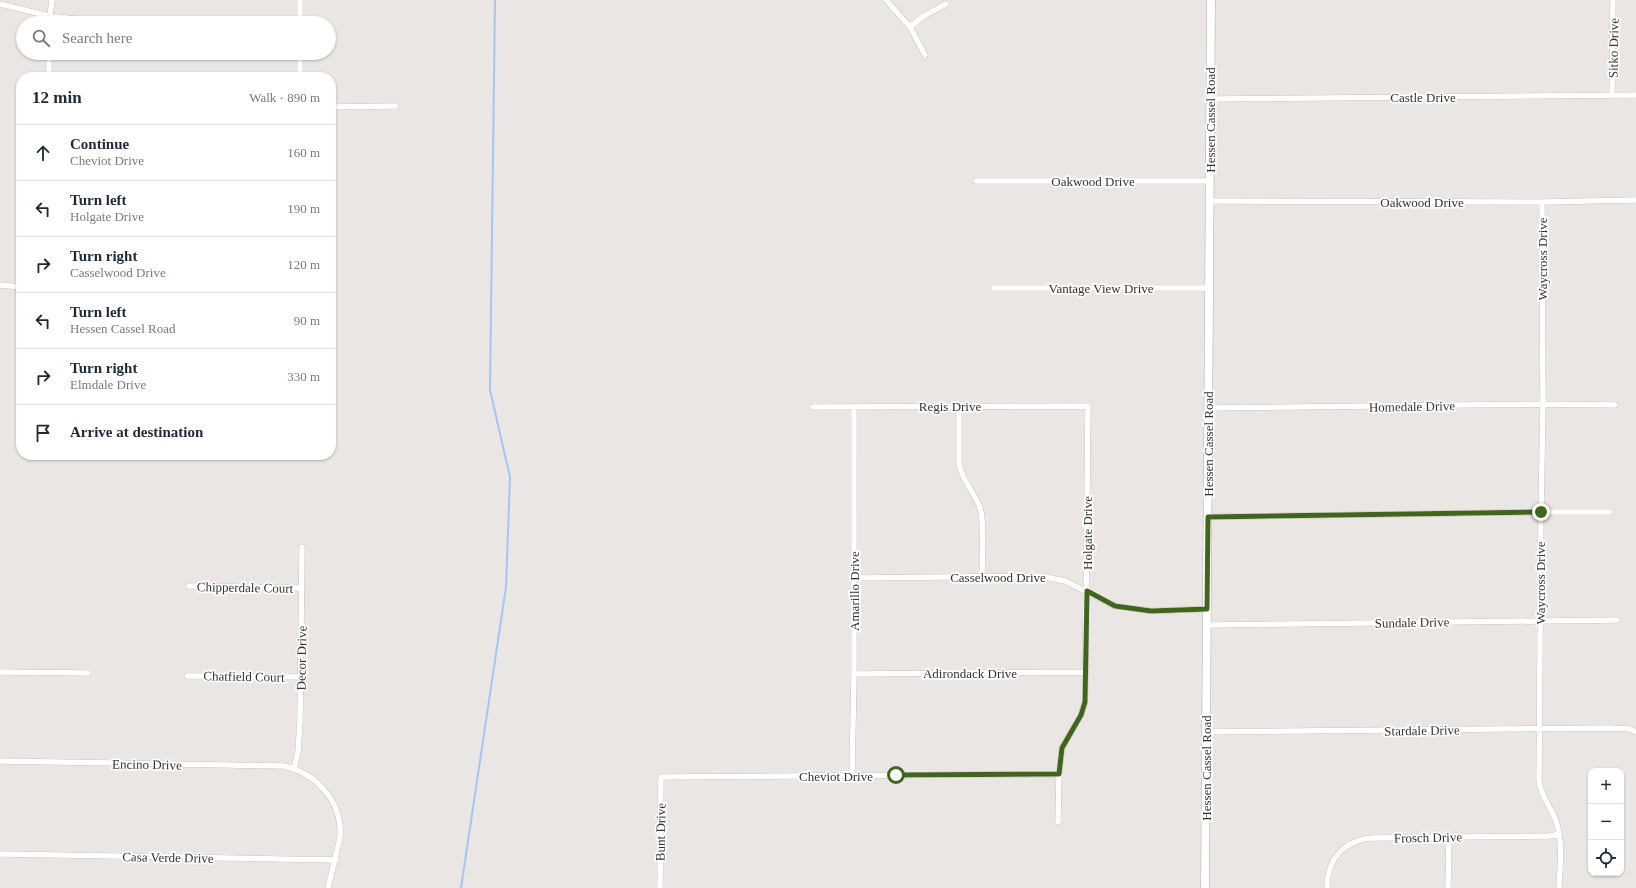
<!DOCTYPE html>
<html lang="en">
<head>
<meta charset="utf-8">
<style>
	:root { --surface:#fff; --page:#f2f2f3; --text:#1f2937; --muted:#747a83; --line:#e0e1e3 }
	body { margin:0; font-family:"Times New Roman",serif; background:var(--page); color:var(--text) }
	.controls { position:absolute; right:12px; bottom:12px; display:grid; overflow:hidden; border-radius:8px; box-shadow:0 1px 3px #0004 }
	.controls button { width:36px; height:36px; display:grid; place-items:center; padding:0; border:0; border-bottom:1px solid var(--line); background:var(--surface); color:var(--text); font:20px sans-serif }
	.stop { position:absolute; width:12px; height:12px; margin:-9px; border:3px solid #42651d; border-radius:50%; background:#fff }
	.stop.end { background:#42651d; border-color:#fff; box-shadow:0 1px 4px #0008 }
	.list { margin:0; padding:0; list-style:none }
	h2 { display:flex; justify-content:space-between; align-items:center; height:52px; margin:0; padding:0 16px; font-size:17px }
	h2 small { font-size:13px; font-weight:400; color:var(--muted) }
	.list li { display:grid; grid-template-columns:26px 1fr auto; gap:12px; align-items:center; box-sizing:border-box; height:56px; padding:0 16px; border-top:1px solid var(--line) }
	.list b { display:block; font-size:15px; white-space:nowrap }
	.list p { margin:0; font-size:13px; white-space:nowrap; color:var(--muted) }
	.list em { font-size:13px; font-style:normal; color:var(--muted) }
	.icon { flex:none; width:22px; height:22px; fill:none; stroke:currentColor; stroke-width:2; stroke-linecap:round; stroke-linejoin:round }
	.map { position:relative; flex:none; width:1636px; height:888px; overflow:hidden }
	.search { position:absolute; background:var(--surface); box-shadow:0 1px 3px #0004; left:16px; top:16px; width:320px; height:44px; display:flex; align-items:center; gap:10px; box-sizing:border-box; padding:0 14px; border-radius:22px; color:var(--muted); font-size:15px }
	.panel { position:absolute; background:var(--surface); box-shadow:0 1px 3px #0004; left:16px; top:72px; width:320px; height:388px; border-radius:16px }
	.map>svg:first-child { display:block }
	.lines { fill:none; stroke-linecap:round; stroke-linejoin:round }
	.stream { stroke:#a3c6f2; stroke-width:2 }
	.street-casing { stroke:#afaba8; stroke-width:6 }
	.secondary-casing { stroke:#afaba8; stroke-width:9 }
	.street { stroke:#fff; stroke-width:5.5 }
	.secondary { stroke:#fff; stroke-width:8 }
	.route { stroke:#42651d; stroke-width:5 }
	.labels { text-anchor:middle; stroke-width:3.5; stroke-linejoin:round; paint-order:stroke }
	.street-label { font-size:13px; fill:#343231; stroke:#fff }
</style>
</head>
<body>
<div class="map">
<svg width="1636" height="888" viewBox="0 0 1636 888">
	<rect width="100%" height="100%" fill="#eae6e3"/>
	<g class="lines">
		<path class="stream" d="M461 888 506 587 510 477 490 390 495 0"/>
		<defs>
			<path id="street" d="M300 0V23
				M886 0 910 27 925 55
				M0 4 49 16 76 19H300
				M49 23 52 0
				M910 27 924 16 946 4
				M49 77V53
				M300 77V53
				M1612 96 1613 0
				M1210 99 1636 95
				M331 107 396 106
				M976 181H1209
				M1209 201 1542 202 1636 200
				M1542 202 1543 404 1541 512 1539 781C1541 798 1551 806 1556 821 1563 842 1560 866 1559 888
				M0 285 21 287
				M993 288H1208
				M959 406V464C962 480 973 491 979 505 985 517 982 561 982 576
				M813 407 1088 406 1085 702 1081 715 1062 748 1059 774 1058 822
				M1208 408 1543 404 1615 405
				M1208 517 1541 512H1610
				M854 578 1040 576 1065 581 1115 606 1151 611 1207 609
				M189 586 301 588
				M1207 625 1617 620
				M0 672 88 673
				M854 674 1085 672
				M187 676 301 677
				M1207 732 1610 728 1630 729 1636 732
				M0 761 284 766C318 774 343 803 340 838L328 888
				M294 769 298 752 300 722 302 547
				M852 776 854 674V407
				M0 854 336 860
				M660 888 661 777 1059 774
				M1327 888C1327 859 1345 839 1374 838L1550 836 1559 834
				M1448 888 1449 837"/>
			<path id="secondary" d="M1205 888 1211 0"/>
		</defs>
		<use href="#street" class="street-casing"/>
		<use href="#secondary" class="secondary-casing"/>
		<use href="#street" class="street"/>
		<use href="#secondary" class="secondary"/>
	</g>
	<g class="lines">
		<path class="route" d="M896 775 1059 774 1062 748 1081 715 1085 702 1087 591 1115 606 1151 611 1207 609 1208 517 1541 512"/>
	</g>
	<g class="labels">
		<g class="street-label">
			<text transform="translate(1613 48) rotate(-89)" y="5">Sitko Drive</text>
			<text x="1423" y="102">Castle Drive</text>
			<text transform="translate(1210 120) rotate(-90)" y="5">Hessen Cassel Road</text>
			<text x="1093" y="186">Oakwood Drive</text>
			<text x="1422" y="207">Oakwood Drive</text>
			<text transform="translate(1542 259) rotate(-90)" y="5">Waycross Drive</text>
			<text x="1101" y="293">Vantage View Drive</text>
			<text x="950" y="411">Regis Drive</text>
			<text transform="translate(1412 406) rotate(-1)" y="5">Homedale Drive</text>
			<text transform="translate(1208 444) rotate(-90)" y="5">Hessen Cassel Road</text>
			<text transform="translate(1087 533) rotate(-90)" y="5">Holgate Drive</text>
			<text x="998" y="582">Casselwood Drive</text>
			<text transform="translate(1540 583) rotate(-90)" y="5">Waycross Drive</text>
			<text transform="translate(245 587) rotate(1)" y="5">Chipperdale Court</text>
			<text transform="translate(854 591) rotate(-90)" y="5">Amarillo Drive</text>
			<text transform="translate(1412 622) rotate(-1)" y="5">Sundale Drive</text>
			<text transform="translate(301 658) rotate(-89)" y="5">Decor Drive</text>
			<text x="970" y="678">Adirondack Drive</text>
			<text transform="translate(244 676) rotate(1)" y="5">Chatfield Court</text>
			<text transform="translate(1422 730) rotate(-1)" y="5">Stardale Drive</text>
			<text transform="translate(147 764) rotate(1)" y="5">Encino Drive</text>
			<text transform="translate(1206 768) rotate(-90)" y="5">Hessen Cassel Road</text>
			<text x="836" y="781">Cheviot Drive</text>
			<text transform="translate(660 832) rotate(-89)" y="5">Bunt Drive</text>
			<text transform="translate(1428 837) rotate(-1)" y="5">Frosch Drive</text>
			<text transform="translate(168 857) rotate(1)" y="5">Casa Verde Drive</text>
		</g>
	</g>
</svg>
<div class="controls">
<button>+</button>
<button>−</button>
<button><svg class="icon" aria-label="locate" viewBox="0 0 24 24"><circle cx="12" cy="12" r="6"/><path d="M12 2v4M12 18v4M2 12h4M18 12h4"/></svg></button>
</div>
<div class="stop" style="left:896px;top:775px"></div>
<div class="stop end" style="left:1541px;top:512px"></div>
<div class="search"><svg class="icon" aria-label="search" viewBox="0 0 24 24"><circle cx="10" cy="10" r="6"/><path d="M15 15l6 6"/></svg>Search here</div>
<section class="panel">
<h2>12 min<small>Walk · 890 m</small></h2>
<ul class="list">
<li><svg class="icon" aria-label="ahead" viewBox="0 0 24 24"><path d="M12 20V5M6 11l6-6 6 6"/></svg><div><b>Continue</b><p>Cheviot Drive</p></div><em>160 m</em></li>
<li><svg class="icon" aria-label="left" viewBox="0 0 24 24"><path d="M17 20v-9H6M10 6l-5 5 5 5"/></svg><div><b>Turn left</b><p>Holgate Drive</p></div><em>190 m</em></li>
<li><svg class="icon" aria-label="right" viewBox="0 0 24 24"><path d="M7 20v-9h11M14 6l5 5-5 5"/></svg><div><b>Turn right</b><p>Casselwood Drive</p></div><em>120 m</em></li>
<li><svg class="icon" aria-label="left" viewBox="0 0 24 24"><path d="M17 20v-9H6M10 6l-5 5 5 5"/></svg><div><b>Turn left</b><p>Hessen Cassel Road</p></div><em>90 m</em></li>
<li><svg class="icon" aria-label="right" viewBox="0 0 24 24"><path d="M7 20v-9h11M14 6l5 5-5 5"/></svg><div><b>Turn right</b><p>Elmdale Drive</p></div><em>330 m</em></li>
<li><svg class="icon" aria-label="arrive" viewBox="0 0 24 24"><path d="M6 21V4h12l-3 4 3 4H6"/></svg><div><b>Arrive at destination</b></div></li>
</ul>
</section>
</div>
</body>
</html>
